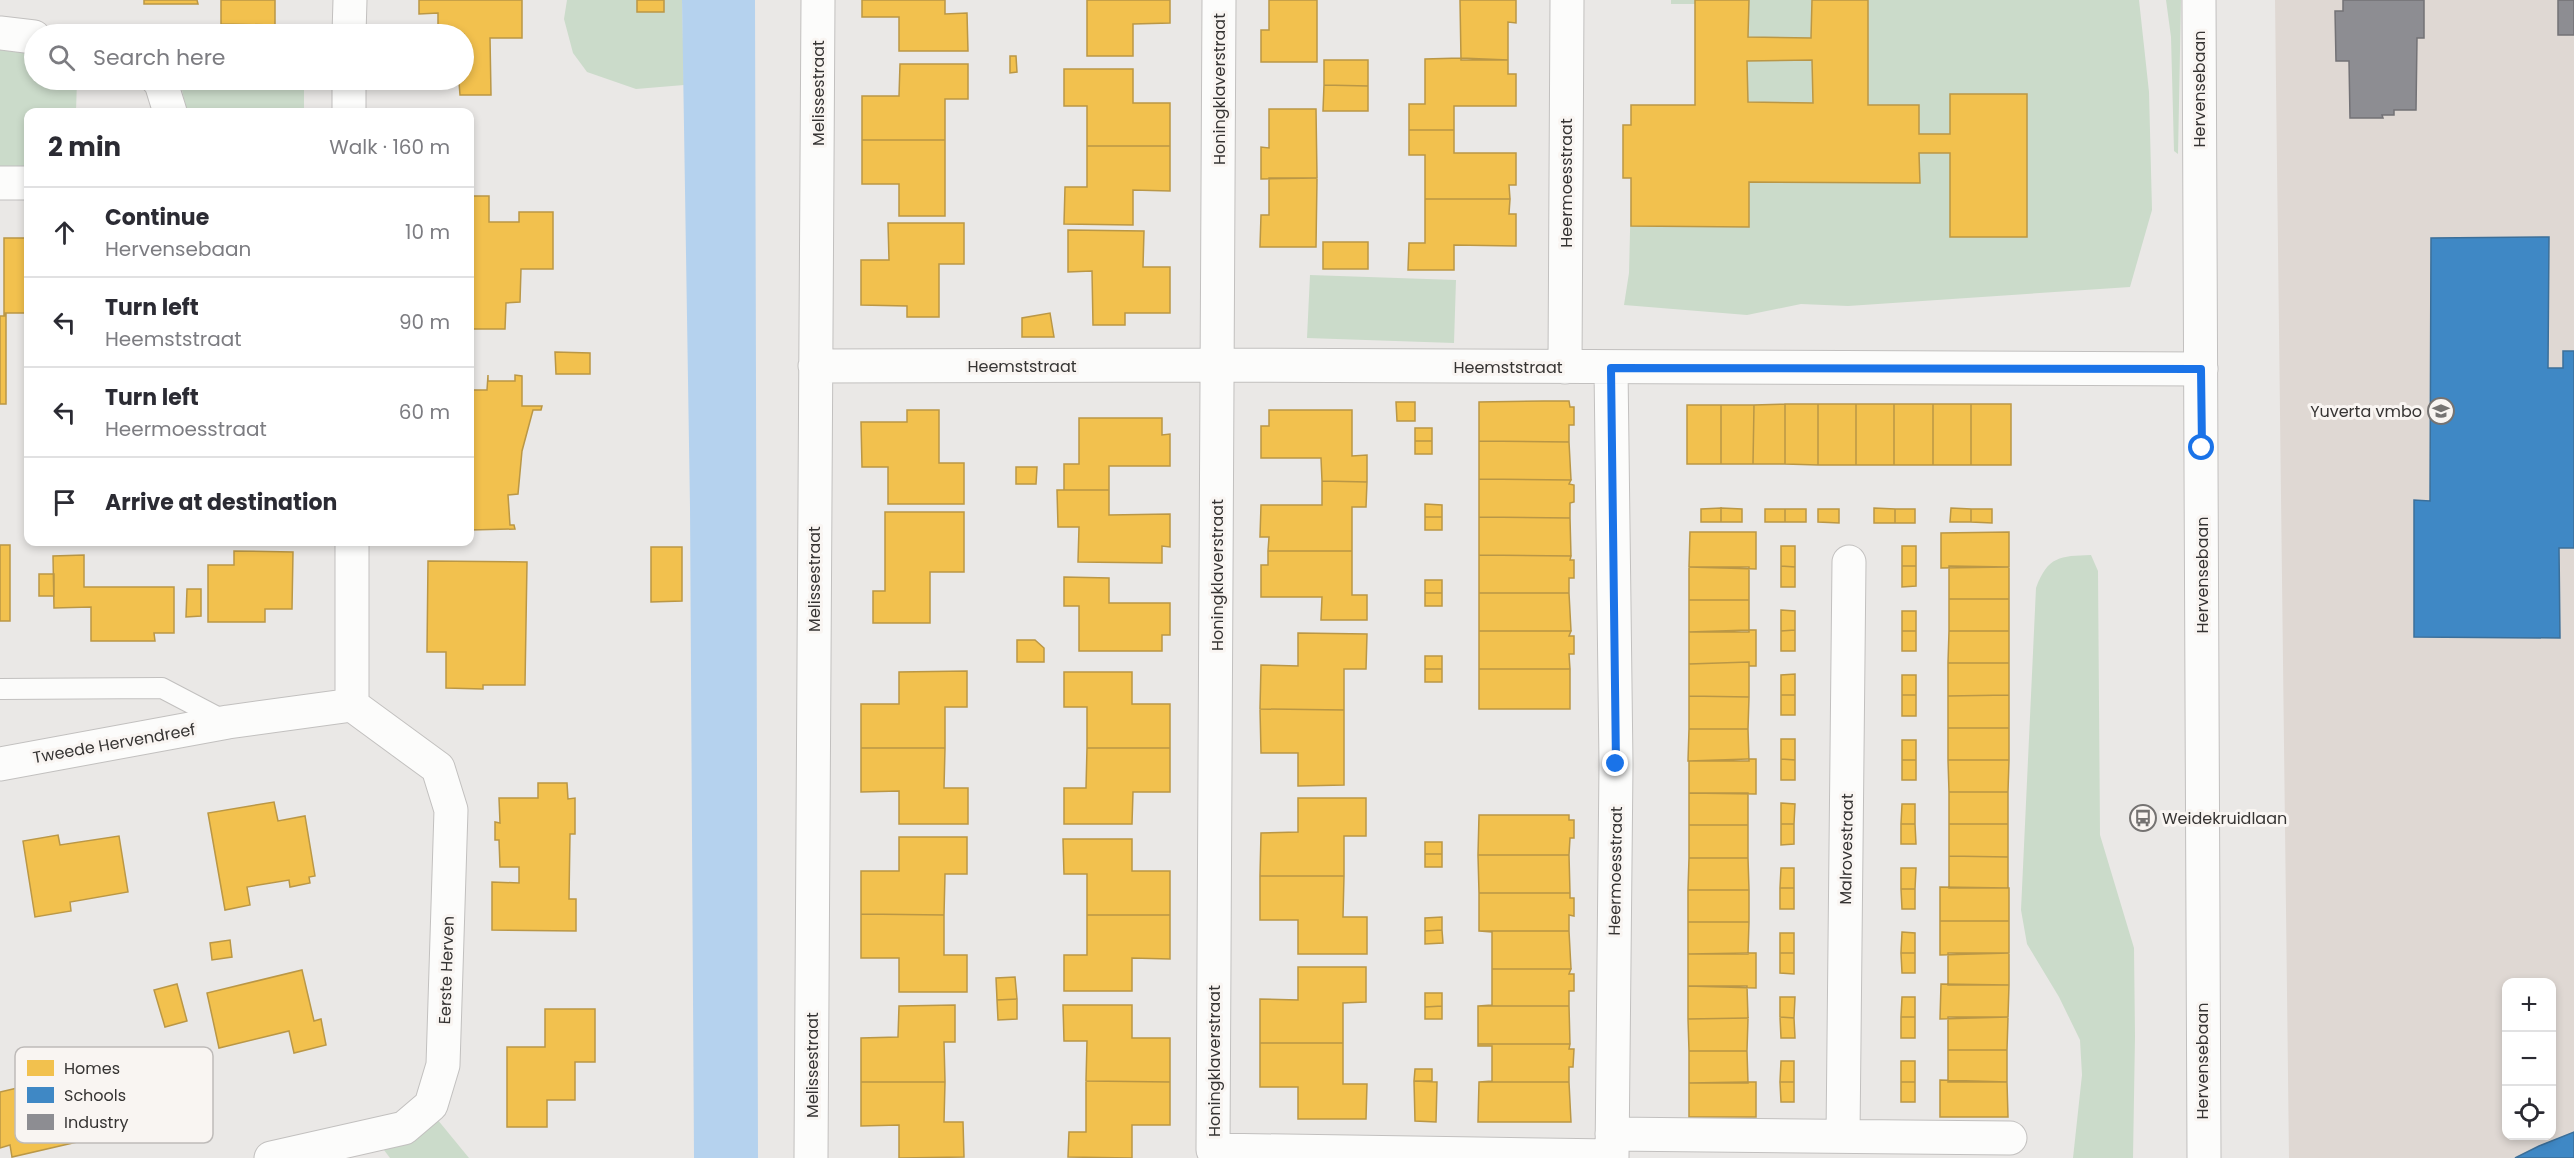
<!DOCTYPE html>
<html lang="en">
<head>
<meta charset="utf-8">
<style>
	:root { --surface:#fff; --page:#f7f7f7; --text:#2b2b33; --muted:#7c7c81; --line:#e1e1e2 }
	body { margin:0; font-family:Poppins,sans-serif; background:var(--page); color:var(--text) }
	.controls { position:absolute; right:18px; bottom:18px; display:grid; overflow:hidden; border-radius:12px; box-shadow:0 3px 9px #0003 }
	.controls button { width:54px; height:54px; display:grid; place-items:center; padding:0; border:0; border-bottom:2px solid var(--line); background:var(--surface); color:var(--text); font:30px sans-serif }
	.stop { position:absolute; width:18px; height:18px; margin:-14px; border:4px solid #1a73e8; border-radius:50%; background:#fff }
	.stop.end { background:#1a73e8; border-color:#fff; box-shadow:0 2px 6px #0008 }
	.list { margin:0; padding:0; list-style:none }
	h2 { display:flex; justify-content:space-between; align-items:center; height:78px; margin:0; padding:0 24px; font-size:26px }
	h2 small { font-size:20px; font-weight:400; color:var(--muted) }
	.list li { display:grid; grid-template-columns:39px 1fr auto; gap:18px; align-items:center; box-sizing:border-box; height:90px; padding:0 24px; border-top:2px solid var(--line) }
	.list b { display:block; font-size:22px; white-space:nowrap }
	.list p { margin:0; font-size:20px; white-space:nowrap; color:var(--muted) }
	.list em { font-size:20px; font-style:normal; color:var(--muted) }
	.icon { flex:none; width:33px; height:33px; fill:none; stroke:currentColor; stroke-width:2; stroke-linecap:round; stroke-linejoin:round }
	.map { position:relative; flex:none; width:2574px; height:1158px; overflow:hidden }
	.search { position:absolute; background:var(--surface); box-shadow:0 3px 9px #0003; left:24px; top:24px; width:450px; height:66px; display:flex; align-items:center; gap:15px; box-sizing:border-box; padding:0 21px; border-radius:33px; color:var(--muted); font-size:22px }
	.panel { position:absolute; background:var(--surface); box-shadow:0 3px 9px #0003; left:24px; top:108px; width:450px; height:438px; border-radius:12px }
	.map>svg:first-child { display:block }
	.built { fill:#dfd8d3; fill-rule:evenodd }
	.green { fill:#cbdbca }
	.water { fill:#b5d2ee }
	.homes { fill:#f2c14e; stroke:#ba9746; stroke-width:1.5; fill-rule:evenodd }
	.schools { fill:#3f88c5; stroke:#3c6f99; stroke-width:1.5 }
	.industry { fill:#8d8d92; stroke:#737276; stroke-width:1.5 }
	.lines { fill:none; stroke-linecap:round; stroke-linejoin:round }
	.service-casing { stroke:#c2c0bf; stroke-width:22 }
	.minor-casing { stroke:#c2c0bf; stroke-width:35 }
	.tertiary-casing { stroke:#c2c0bf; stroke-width:35 }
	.service { stroke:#fcfcfb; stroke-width:20 }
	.minor { stroke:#fcfcfb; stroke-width:33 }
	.tertiary { stroke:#fcfcfb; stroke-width:33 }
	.route { stroke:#1a73e8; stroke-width:8 }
	.labels { text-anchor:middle; stroke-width:6; stroke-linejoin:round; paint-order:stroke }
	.street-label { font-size:16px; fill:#363433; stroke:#f9f5f2 }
	.poi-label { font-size:16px; fill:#363433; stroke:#f9f5f2; text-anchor:end }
	.key { fill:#f9f5f2; stroke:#bebbb9; stroke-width:1.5 }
	.key-label { font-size:16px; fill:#363433 }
</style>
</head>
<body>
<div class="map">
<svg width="2574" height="1158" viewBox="0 0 2574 1158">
	<rect width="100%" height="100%" fill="#eae8e6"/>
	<path class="built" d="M2275 0H2574V1158H2289ZM2506 982H2552V1136H2506Z"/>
	<path class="green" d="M567 0H682L684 85 636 89 587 72 573 53 564 19Z
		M1671 0H2139L2149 92 2152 210 2130 287 1848 306 1801 304 1747 315 1624 305 1629 273 1633 111H1703V4H1671Z
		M2166 0H2181L2178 154 2174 151 2171 37Z
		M0 50 34 53V80H77L76 112H28V167L0 166Z
		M196 80H304V112H187L182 90Z
		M1310 275 1456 280 1454 343 1307 338Z
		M2091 555 2098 571 2100 835 2134 948 2135 1036 2133 1158H2073L2082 1075 2080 1040 2059 997 2027 944 2021 910 2036 588C2048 556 2060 556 2091 555Z
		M437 1119 469 1158H390L378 1142Z"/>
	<path class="water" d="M682 0H755L758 1158H694L690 507Z"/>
	<path class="homes" d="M144 0H197L198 4H144Z
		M221 0H275V25L221 24Z
		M419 0H522V38H490L491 95H460L459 82 438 83V80H464V34H438V13L419 14Z
		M637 0H664V12H637Z
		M862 0H945V14L967 13 968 51H899V17H862Z
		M1087 0H1170V23L1133 24V56H1087Z
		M1269 0H1317V62H1261V30H1269Z
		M1460 0H1516V23L1508 22V60H1461Z
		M1695 0H1749L1748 37 1811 38 1812 0H1868V105H1919V134H1950V94H2027V237H1950V153H1919L1920 183 1749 182V227L1631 226V178H1623V125H1631V105H1695ZM1812 60 1813 103 1748 102 1747 61Z
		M1010 56H1016L1017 72 1010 73Z
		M1461 58 1508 60V74H1516V106H1454V130H1409V104H1425V59Z
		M1324 60H1368V86L1324 85Z
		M900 64H968V99H945V140H862V96H899Z
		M1064 69H1133V103H1170V146H1087V106H1064Z
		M1324 85 1368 86V111H1323Z
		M1269 109H1316L1317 178 1261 179V147L1269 148Z
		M1409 130H1454V153H1516V185H1509L1510 199H1425V155H1409Z
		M862 140H945V216H899V184H862Z
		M1087 146H1170V191L1133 190V225L1064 224 1065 187H1087Z
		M1269 178H1317L1316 247H1260L1261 215H1269Z
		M470 196H489V222H519V212H553V269H521L520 302 506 303 505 329H473V302H470Z
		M1425 199H1510L1509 214H1516V246L1454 245V270H1408L1409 243H1425Z
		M888 223H964V264H939V317H907V306L861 305V260H889Z
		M1068 230 1144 231 1143 267H1170V313H1125V325H1093L1092 271 1068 272Z
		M4 238H28V313H5L4 316Z
		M1323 242H1368V269H1323Z
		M5 313H6V404H0V316H5Z
		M1050 313 1054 337H1022V318Z
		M555 352 590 353V374H556Z
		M488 375V381H515V375L522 376V406H542L541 410H533L522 451 518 494 508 495 510 525H514L515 529 470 530V390H487Z
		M1544 401H1569L1570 407H1574V425H1569V442L1479 441V402Z
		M1396 402H1415V421H1397Z
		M1785 404H1818V465L1785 464Z
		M1785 404V464H1753L1754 405Z
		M1818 404H1856V465H1818Z
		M1856 404H1894V465H1856Z
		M1894 404H1933V465H1894Z
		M1933 404H1971V465H1933Z
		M1971 404H2011V465H1971Z
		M1687 405H1721V464H1687Z
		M1721 405H1754L1753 464H1721Z
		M907 410H939V463H964V504H888V467H862L861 422H907Z
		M1269 410H1352V456L1367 455V482L1322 481 1321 458H1261V426H1269Z
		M1079 418H1162V435L1170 434V466H1109V490H1064V464H1079Z
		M1415 428H1432V441H1415Z
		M1415 441H1432V454H1415Z
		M1479 441 1569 442 1571 480 1479 479Z
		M1016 467H1037L1036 484H1016Z
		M1479 479 1571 480 1569 484 1574 485V502L1570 503V518L1479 517Z
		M1322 481 1367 482 1366 507H1352V551H1268L1269 537H1260L1261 505H1322Z
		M1057 490H1109V515L1170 514V547L1162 546V563L1078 562 1079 527H1058Z
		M1425 504 1442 505V517H1425Z
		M1721 508V522H1701V509Z
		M1721 508 1742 509V522H1721Z
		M1874 508 1895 509V523H1874Z
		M1951 508 1971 509V522H1950Z
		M1765 509H1785V522H1765Z
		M1785 509H1806V522H1785Z
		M1818 509H1839V523L1818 522Z
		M1895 509H1915V523H1895Z
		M1971 509H1992V523L1971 522Z
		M885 512H964V572H930V623H873V591H885Z
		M1425 517H1442V530H1425Z
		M1479 517 1570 518 1571 556 1479 555Z
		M1690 532H1756V569L1689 567Z
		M2009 532V567L1941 568V533Z
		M0 545H10V621H0Z
		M1781 546H1795V567L1781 566Z
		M1902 546H1916V566H1902Z
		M651 547H682V601L651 602Z
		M234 551 293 552 292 609H265V622H208V565H234Z
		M1268 551H1352V595H1367V620H1321L1322 597H1261V565H1268Z
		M84 555V587H174V633H154L155 641H91V607L54 608 53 556Z
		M1479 555 1571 556 1570 560H1574V578H1569V593H1479Z
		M428 561 527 562 525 685H483V689L446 688V652H427Z
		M1781 566 1795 567V587H1781Z
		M1902 566H1916V586L1902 587Z
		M1949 566 2009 567V599H1949Z
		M1689 567H1749V600H1689Z
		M39 574H54V596H39Z
		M1064 577 1109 578V603H1170V635H1162V651H1079V606H1064Z
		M1425 580H1442V593H1425Z
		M187 589H201V616L186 617Z
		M1425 593H1442V606H1425Z
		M1479 593H1569L1571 631H1479Z
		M1949 599H2009V631H1949Z
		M1689 600H1749V632H1689Z
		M1781 610 1795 611V630L1781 631Z
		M1902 611H1916V631H1902Z
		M1749 630H1756V666H1749V662L1689 664V632Z
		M1795 630V651H1781V631Z
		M1479 631H1571L1569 636H1574V654H1569L1570 669H1479Z
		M1902 631H1916V651H1902Z
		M1949 631H2009V663H1948Z
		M1298 633 1367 634 1366 669H1344V710L1260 709 1261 665 1298 666Z
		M1017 640H1035L1044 648V662H1017Z
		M1425 656H1442V669H1425Z
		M1749 662V697L1689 696V664Z
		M1948 663H2009V695L1948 696Z
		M1425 669H1442V682H1425Z
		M1479 669H1570V709H1479Z
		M967 671V707H945V748H861V704H899V672Z
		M1064 672H1132V704H1170V748H1087V707H1064Z
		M1795 674V695H1781V675Z
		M1902 675H1916V695H1902Z
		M1781 695H1795V715H1781Z
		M1902 695H1916V716H1902Z
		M2009 695V728H1948V696Z
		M1689 696 1749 697 1748 729H1689Z
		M1260 709 1344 710V785L1298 786V753H1261Z
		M1948 728H2009V760H1948Z
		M1689 729H1748L1749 761H1688Z
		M1781 739H1795V760L1781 759Z
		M1902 740H1916V760H1902Z
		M861 748H945L944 788H968V824H899V791L861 792Z
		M1087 748H1170V792H1133L1132 824H1064V788H1086Z
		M1748 759H1756V794L1689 793V761Z
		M1781 759 1795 760V780H1781Z
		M1902 760H1916V780H1902Z
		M1948 760H2009L2008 792H1949Z
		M538 783H567L568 799 575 798V834H570L569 899H576V931L492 930V882L519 883V867H500L499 840H495V822L500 823 499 798H538Z
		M1949 792H2008V824H1949Z
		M1689 793H1748V825H1689Z
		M1298 798H1366V836H1344V876H1260L1261 833 1298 832Z
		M274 802 278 821 305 816 315 876 309 877 310 883 290 887 289 880 247 887 250 905 225 910 208 813Z
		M1781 803 1795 804 1794 824H1781Z
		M1902 804H1915V824H1901Z
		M1479 815H1569V820H1574V838H1570L1569 855H1478Z
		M1781 824H1794V844L1781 845Z
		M1901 824H1915L1916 844H1901Z
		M1949 824H2008V857L1949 856Z
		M1689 825H1748V858H1689Z
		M58 835 60 845 119 836 128 892 70 902 71 911 35 917 23 841Z
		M899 837H967V874H945L944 915 861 914V871H899Z
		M1063 839H1132V871H1170V915H1087V874H1064Z
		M1425 842H1442V854H1425Z
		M1425 854H1442V867H1425Z
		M1478 855H1569L1570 893H1479Z
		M1949 856 2008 857V888H1949Z
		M1689 858H1748L1749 890H1688Z
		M1781 868H1794V888H1780Z
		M1901 868H1916L1915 889H1901Z
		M1260 876H1344L1343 917H1367V954H1298V920H1260Z
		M1940 887 2009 888V921H1940Z
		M1780 888H1794V909H1780Z
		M1901 889H1915V909H1902Z
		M1688 890H1749V922H1688Z
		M1479 893H1570V898H1574V916L1569 915V931H1479Z
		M861 914 944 915V955H967V992H899V958H861Z
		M1087 915H1170V959L1132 958V991H1064V955H1087Z
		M1442 917V930L1425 931V918Z
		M1940 921H2009V953L1940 955Z
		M1688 922H1749L1748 954H1688Z
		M1442 930 1443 943 1425 944V931Z
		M1479 931H1569L1571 969H1492V932Z
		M1902 932 1915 933V953H1901Z
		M1780 933H1794V953H1780Z
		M230 940 232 957 212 960 210 943Z
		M1749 953H1756V988L1688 986V954Z
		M1780 953H1794V974L1780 973Z
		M1901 953H1915V973H1902Z
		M1948 953H2009V985H1948Z
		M1298 967H1366V1002L1343 1003V1043H1260V999L1298 1000Z
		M1492 969H1571L1569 974H1574V991H1569V1006H1478L1492 1005Z
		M302 970 314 1021 321 1019 326 1045 294 1053 289 1031 219 1048 207 993Z
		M1015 977 1017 999 997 1000 996 978Z
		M177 984 187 1021 165 1027 154 990Z
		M1941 984 2009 985 2008 1017 1940 1019Z
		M1688 986H1747L1748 1018 1688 1019Z
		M1425 993H1442V1006L1425 1007Z
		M1780 997H1795L1794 1018 1780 1017Z
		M1902 997H1915V1017H1901Z
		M1017 999V1019L998 1020 997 1000Z
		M955 1005V1042H944L945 1082H861V1038L898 1037 899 1006Z
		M1063 1005H1132V1038H1170V1082L1086 1081 1087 1041H1064Z
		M1442 1006V1019H1425V1007Z
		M1478 1006H1569L1570 1044H1478Z
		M545 1009H595V1062H575V1100H547V1127H507V1047H545Z
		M1780 1017 1794 1018 1795 1038H1781Z
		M1901 1017H1915V1038H1901Z
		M1948 1017H2008L2007 1050H1948Z
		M1748 1018 1747 1051H1689L1688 1019Z
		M1260 1043H1343V1084H1367L1366 1119H1298V1087H1260Z
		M1478 1044H1570L1569 1049H1574L1573 1067H1569V1082H1479L1492 1081V1046H1478Z
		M1948 1050H2007V1082H1948Z
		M1689 1051H1747L1748 1083H1689Z
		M1781 1061H1794V1082H1780Z
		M1901 1061H1915V1082H1901Z
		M1415 1069H1432V1081H1414Z
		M56 1079 62 1107 116 1094 125 1131 12 1157 10 1145 0 1148V1092Z
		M1940 1080 2007 1082 2008 1117H1940Z
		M1086 1081 1170 1082V1125H1132V1158L1068 1157 1069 1132H1086Z
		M1414 1081 1437 1082 1436 1122 1415 1121Z
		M861 1082H945L944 1122H963L964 1157 899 1158V1125L861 1126Z
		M1479 1082H1569L1571 1122H1478Z
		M1747 1082H1756V1117H1689V1083Z
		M1780 1082H1794V1102H1781Z
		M1901 1082H1915V1102H1901Z"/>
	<path class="schools" d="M2549 237 2548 368H2563V351H2574V548H2559L2560 638 2414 637V500L2430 501 2431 238Z
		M2574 1132V1158H2515L2539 1146Z"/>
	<path class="industry" d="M2343 0H2424V38H2417L2416 110H2394V115H2382L2383 118H2350L2349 61H2336L2335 11H2343Z
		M2558 0H2574V35H2558Z"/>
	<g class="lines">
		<defs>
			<path id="service" d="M0 689 162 688 225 721"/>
			<path id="minor" d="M1219 0 1213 1150 1612 1156
				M0 33 34 37
				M349 34 350 0
				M158 80 161 83 170 112
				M349 80V112
				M0 183H28
				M815 366 1219 365 2201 369
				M1565 367 1567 0
				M1611 368 1616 764 1612 1158
				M0 764 228 722 352 705V542
				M1612 1134 2010 1138
				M1843 1136 1849 562
				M271 1158 404 1128 431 1105 443 1065 451 810 438 768 352 705
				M811 1158 818 0"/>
			<path id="tertiary" d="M2199 0 2204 1158"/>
		</defs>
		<use href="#service" class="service-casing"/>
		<use href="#minor" class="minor-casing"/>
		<use href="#tertiary" class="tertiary-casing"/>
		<use href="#service" class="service"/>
		<use href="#minor" class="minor"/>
		<use href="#tertiary" class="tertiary"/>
	</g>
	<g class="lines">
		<path class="route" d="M1616 764 1611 368 2201 369 2202 448"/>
	</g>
	<defs>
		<symbol id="school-ring" viewBox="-11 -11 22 22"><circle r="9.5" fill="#f9f5f2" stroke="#757372" stroke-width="1.5"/><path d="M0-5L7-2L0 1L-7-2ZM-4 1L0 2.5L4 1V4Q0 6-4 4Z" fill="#757372"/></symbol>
		<symbol id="bus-ring" viewBox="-11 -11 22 22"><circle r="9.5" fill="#f9f5f2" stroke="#757372" stroke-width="1.5"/><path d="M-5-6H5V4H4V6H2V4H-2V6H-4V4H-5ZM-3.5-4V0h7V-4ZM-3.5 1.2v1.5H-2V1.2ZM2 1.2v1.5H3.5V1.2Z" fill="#757372"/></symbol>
	</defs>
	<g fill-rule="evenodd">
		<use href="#school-ring" x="2426" y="396" width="30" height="30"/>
		<use href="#bus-ring" x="2128" y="803" width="30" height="30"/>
	</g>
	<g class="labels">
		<g class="street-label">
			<text transform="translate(1219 89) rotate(-90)" y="6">Honingklaverstraat</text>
			<text transform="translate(2199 89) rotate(-90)" y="6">Hervensebaan</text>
			<text transform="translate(818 93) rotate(-90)" y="6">Melissestraat</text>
			<text transform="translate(1566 183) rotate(-90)" y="6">Heermoesstraat</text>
			<text x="1022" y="372">Heemststraat</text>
			<text x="1508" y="373">Heemststraat</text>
			<text transform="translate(1217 575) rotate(-90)" y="6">Honingklaverstraat</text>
			<text transform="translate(2202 575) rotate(-90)" y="6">Hervensebaan</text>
			<text transform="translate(814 579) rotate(-90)" y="6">Melissestraat</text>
			<text transform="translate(114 743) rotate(-10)" y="6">Tweede Hervendreef</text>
			<text transform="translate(1846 849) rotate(-89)" y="6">Malrovestraat</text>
			<text transform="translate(1615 871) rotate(-89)" y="6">Heermoesstraat</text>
			<text transform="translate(446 970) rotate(-88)" y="6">Eerste Herven</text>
			<text transform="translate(1214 1061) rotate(-90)" y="6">Honingklaverstraat</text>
			<text transform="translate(2202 1061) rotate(-90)" y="6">Hervensebaan</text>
			<text transform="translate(812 1065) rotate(-90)" y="6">Melissestraat</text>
		</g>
		<g class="poi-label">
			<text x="2422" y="417">Yuverta vmbo</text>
			<text x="2162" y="824" text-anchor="start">Weidekruidlaan</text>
		</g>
	</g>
	<rect x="15" y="1047" width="198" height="96" rx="9" class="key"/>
	<rect x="27" y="1060" width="27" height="16" fill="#f2c14e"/>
	<rect x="27" y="1087" width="27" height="16" fill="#3f88c5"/>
	<rect x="27" y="1114" width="27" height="16" fill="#8d8d92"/>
	<g class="key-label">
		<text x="64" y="1074">Homes</text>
		<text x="64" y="1101">Schools</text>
		<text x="64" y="1128">Industry</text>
	</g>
</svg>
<div class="controls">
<button>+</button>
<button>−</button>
<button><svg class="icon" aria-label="locate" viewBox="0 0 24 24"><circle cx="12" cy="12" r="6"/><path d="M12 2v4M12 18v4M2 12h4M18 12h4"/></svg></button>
</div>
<div class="stop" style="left:2202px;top:448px"></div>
<div class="stop end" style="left:1616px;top:764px"></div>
<div class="search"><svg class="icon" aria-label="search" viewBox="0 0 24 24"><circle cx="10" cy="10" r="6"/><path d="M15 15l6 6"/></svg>Search here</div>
<section class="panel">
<h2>2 min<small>Walk · 160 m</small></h2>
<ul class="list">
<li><svg class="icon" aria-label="ahead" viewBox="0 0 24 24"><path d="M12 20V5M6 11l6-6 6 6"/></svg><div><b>Continue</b><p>Hervensebaan</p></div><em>10 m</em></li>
<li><svg class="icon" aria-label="left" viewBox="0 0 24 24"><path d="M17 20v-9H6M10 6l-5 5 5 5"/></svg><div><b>Turn left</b><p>Heemststraat</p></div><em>90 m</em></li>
<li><svg class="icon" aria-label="left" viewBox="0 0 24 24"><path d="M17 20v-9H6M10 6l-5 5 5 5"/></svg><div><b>Turn left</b><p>Heermoesstraat</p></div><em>60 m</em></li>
<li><svg class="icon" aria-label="arrive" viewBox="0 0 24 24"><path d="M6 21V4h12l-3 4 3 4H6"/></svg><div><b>Arrive at destination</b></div></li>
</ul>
</section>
</div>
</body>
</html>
